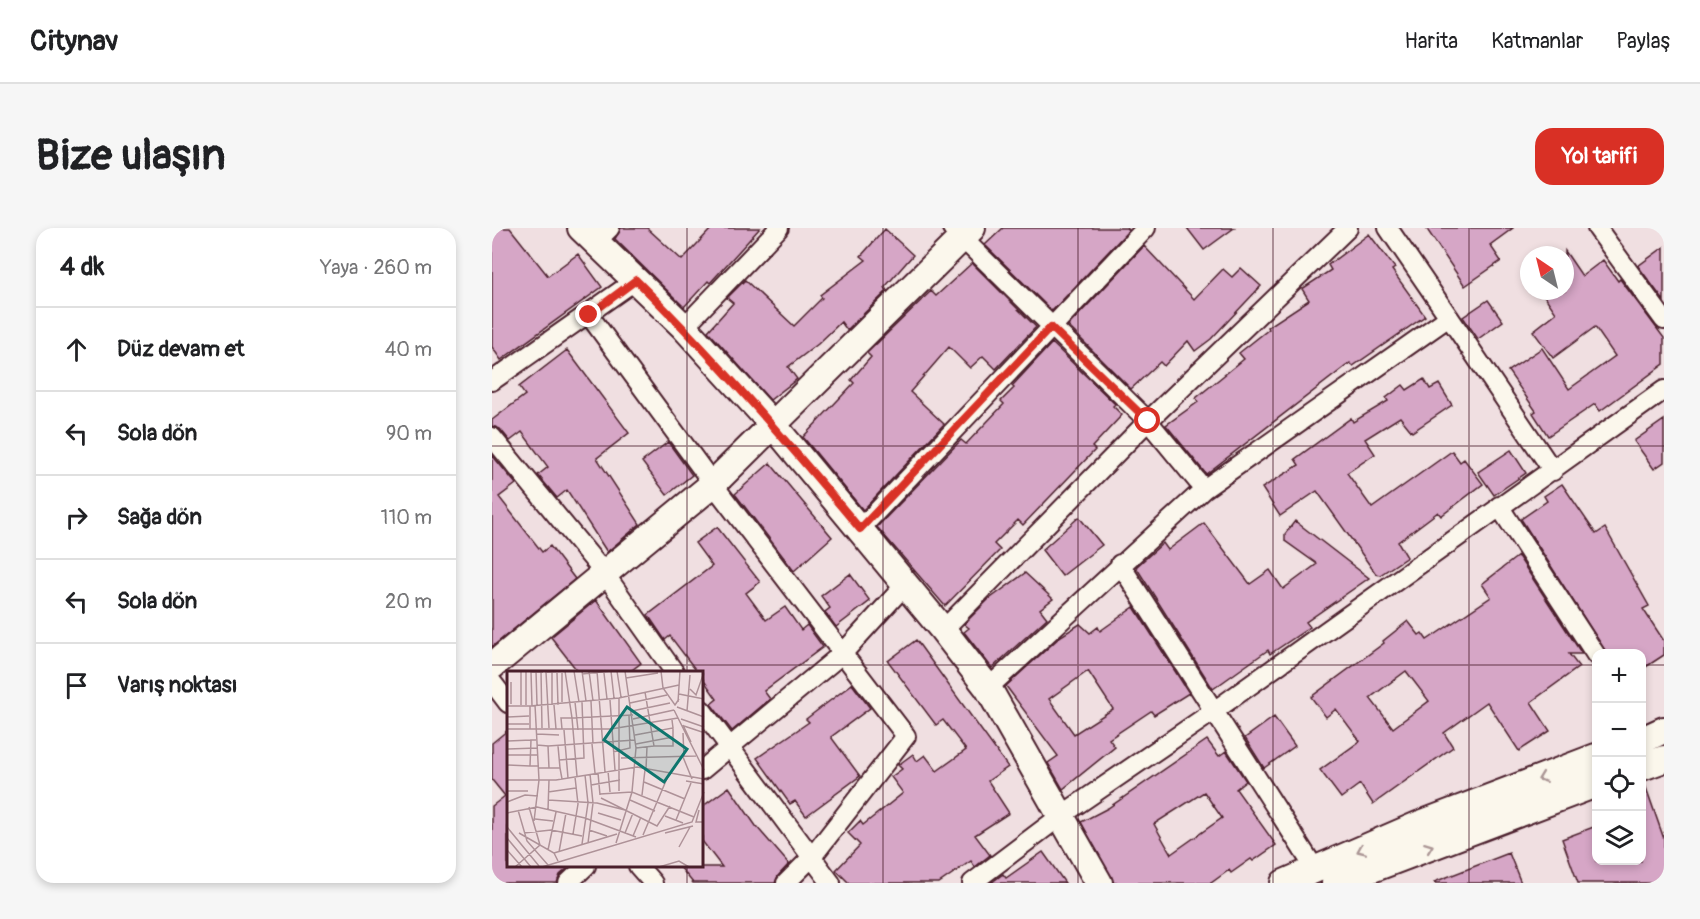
<!DOCTYPE html>
<html lang="tr">
<head>
<meta charset="utf-8">
<style>
	:root { --surface:#fff; --page:#f6f6f6; --text:#202124; --muted:#757577; --line:#e0e0e0; --accent:#d93025 }
	body { margin:0; font-family:Pangolin,sans-serif; background:var(--page); color:var(--text) }
	.controls { position:absolute; right:18px; bottom:18px; display:grid; overflow:hidden; border-radius:12px; box-shadow:0 3px 9px #0003 }
	.controls button { width:54px; height:54px; display:grid; place-items:center; padding:0; border:0; border-bottom:2px solid var(--line); background:var(--surface); color:var(--text); font:30px sans-serif }
	.compass { position:absolute; left:1028px; top:18px; width:54px; height:54px; border-radius:50%; background:var(--surface); box-shadow:0 3px 9px #0003; rotate:325deg }
	.stop { position:absolute; width:18px; height:18px; margin:-14px; border:4px solid #d93025; border-radius:50%; background:#fff }
	.stop.end { background:#d93025; border-color:#fff; box-shadow:0 2px 6px #0008 }
	.list { margin:0; padding:0; list-style:none }
	h2 { display:flex; justify-content:space-between; align-items:center; height:78px; margin:0; padding:0 24px; font-size:26px }
	h2 small { font-size:20px; font-weight:400; color:var(--muted) }
	.list li { display:grid; grid-template-columns:39px 1fr auto; gap:18px; align-items:center; box-sizing:border-box; height:84px; padding:0 24px; border-top:2px solid var(--line) }
	.list b { display:block; font-size:22px; white-space:nowrap }
	.list em { font-size:20px; font-style:normal; color:var(--muted) }
	.icon { flex:none; width:33px; height:33px; fill:none; stroke:currentColor; stroke-width:2; stroke-linecap:round; stroke-linejoin:round }
	.map { position:relative; flex:none; width:1172px; height:655px; overflow:hidden; border-radius:18px }
	header { display:flex; align-items:center; gap:36px; box-sizing:border-box; height:84px; padding:0 30px; background:var(--surface); border-bottom:2px solid var(--line) }
	header strong { font-size:28px }
	nav { display:flex; gap:33px; margin-inline-start:auto; font-size:21px }
	.intro { display:flex; align-items:center; justify-content:space-between; box-sizing:border-box; height:144px; padding:0 36px }
	h1 { margin:0; font-size:42px }
	.button { padding:15px 27px; border-radius:18px; background:var(--accent); color:#fff; font-size:21px; font-weight:700 }
	main { display:flex; gap:36px; padding:0 36px }
	aside { flex:1; background:var(--surface); border-radius:18px; box-shadow:0 3px 9px #0003 }
	.map>svg:first-child { display:block }
	.building { fill:#d6a6c6; stroke:#4a1f2b; stroke-width:1.5; fill-rule:evenodd }
	.lines { fill:none; stroke-linecap:round; stroke-linejoin:round }
	.street-casing { stroke:#4a1f2b; stroke-width:22 }
	.secondary-casing { stroke:#4a1f2b; stroke-width:30 }
	.street { stroke:#fbf7ec; stroke-width:18 }
	.secondary { stroke:#fbf7ec; stroke-width:26 }
	.oneway { stroke:#ab9695 }
	.route { stroke:#d93025; stroke-width:8 }
	.grid { fill:none; stroke:#4a1f2b; stroke-width:1.5; stroke-opacity:0.55 }
	.inset-road { fill:none; stroke:#ae9298; stroke-width:1.5 }
	.view { fill:#0f766e; fill-opacity:0.15; stroke:#0f766e; stroke-width:3 }
	.inset-edge { fill:none; stroke:#4a1f2b; stroke-width:3 }
</style>
</head>
<body>
<header>
<strong>Citynav</strong>
<nav><a>Harita</a><a>Katmanlar</a><a>Paylaş</a></nav>
</header>
<div class="intro"><h1>Bize ulaşın</h1><a class="button">Yol tarifi</a></div>
<main>
<aside>
<h2>4 dk<small>Yaya · 260 m</small></h2>
<ul class="list">
<li><svg class="icon" aria-label="ahead" viewBox="0 0 24 24"><path d="M12 20V5M6 11l6-6 6 6"/></svg><div><b>Düz devam et</b></div><em>40 m</em></li>
<li><svg class="icon" aria-label="left" viewBox="0 0 24 24"><path d="M17 20v-9H6M10 6l-5 5 5 5"/></svg><div><b>Sola dön</b></div><em>90 m</em></li>
<li><svg class="icon" aria-label="right" viewBox="0 0 24 24"><path d="M7 20v-9h11M14 6l5 5-5 5"/></svg><div><b>Sağa dön</b></div><em>110 m</em></li>
<li><svg class="icon" aria-label="left" viewBox="0 0 24 24"><path d="M17 20v-9H6M10 6l-5 5 5 5"/></svg><div><b>Sola dön</b></div><em>20 m</em></li>
<li><svg class="icon" aria-label="arrive" viewBox="0 0 24 24"><path d="M6 21V4h12l-3 4 3 4H6"/></svg><div><b>Varış noktası</b></div></li>
</ul>
</aside>
<div class="map">
<svg width="1172" height="655" viewBox="0 0 1172 655">
	<rect width="100%" height="100%" fill="#f0dfe1"/>
	<filter id="ink" filterUnits="userSpaceOnUse"><feTurbulence type="fractalNoise" baseFrequency=".0167" numOctaves="2"/><feDisplacementMap in="SourceGraphic" scale="12" xChannelSelector="R" yChannelSelector="G"/><feConvolveMatrix kernelMatrix="1 2 1 2 8 2 1 2 1" color-interpolation-filters="sRGB"/></filter>
	<g filter="url(#ink)">
		<path class="building" d="M0 0H18L56 48 86 26 110 59 9 132 0 119Z
			M129 0H155L190 32 220 0H268L218 55 216 53 192 79 123 11Z
			M511 0H635L637 2 560 83 493 17Z
			M695 0H742L712 22Z
			M934 0H1021L998 17 1009 33 973 58Z
			M393 1 421 27 393 59 395 63 355 102 349 94 326 116 296 139 305 151 278 172 216 103 241 75 235 70 253 52 302 98 330 70 328 67 374 32 369 28Z
			M877 6 903 40 900 42 933 88 861 138 858 135 714 246 674 197 706 174 704 170 752 131 747 125 777 101 776 99 817 72 810 61 839 42 836 37Z
			M652 18 702 71 731 41 740 49 749 40 769 58 719 111 703 123 696 113 672 138 668 134 639 161 576 98Z
			M1172 19V73L1146 38Z
			M1073 23 1090 48 1111 32 1126 53 1128 51 1172 110V136L1108 183 1103 176 1056 208 1041 185 1044 183 1016 143 1050 120 1077 161 1123 128 1103 99 1061 130 1041 103 1064 85 1049 63H1073Z
			M480 35 544 99 504 141 491 128 478 140 457 119 418 164 452 196 371 282 311 209 362 155 359 152 379 129 375 125 439 63 444 68Z
			M996 72 1011 93 986 111 971 89Z
			M560 115 623 176 621 178 630 187 600 219 603 222 531 297 526 292 502 316 508 322 453 378 385 299 469 212 474 216 512 176 509 173 522 160 520 158Z
			M75 122 137 205 105 230 148 296 115 324 75 262 65 270 46 247 56 239 30 204 18 213 8 201 0 198V192L33 167 27 159Z
			M932 151 938 161 947 156 960 177 920 204 908 189 873 211 883 226 855 245 880 280 960 223 968 234 972 231 991 256 949 288 946 284 906 314 915 329 888 347 884 346 825 263 788 288 770 260 807 237 803 231 859 190 861 194 896 173 894 170 911 157 915 162Z
			M1172 192V234L1162 241 1142 213Z
			M176 214 200 247 175 267 150 234Z
			M1019 222 1034 245 1002 267 986 244Z
			M0 227 24 256 7 269 50 324 58 318 83 351 0 419Z
			M278 235 340 309 302 343 243 266Z
			M1070 256 1104 306 1113 300 1157 378 1151 381 1172 413V427L1149 442V426H1115L1029 291 1055 273 1052 268Z
			M587 289 610 317 570 348 550 322Z
			M803 293 877 350 814 394 818 399 778 426 776 422 721 461 644 339 671 315 676 322 712 295 758 356 778 342 791 361 825 336 793 313V306Z
			M225 299 268 354 254 365 274 392 293 379 309 402 315 397 331 419 272 463 278 471 240 503 219 476 225 471 210 450V445H206L178 408 173 412 156 387 220 338 203 315Z
			M1026 328 1090 426H1077L1087 439 1039 474 1058 503 1027 523 995 474 952 505 961 519 881 576 868 556 849 570 828 542 868 513 844 481 834 489 819 469 892 415 891 413 916 393 927 407 930 405 935 412 999 369 990 356ZM914 443 937 473 901 500 878 470Z
			M533 345 561 371 548 381 555 390 500 440 472 404 477 400 472 396 496 372Z
			M358 346 378 373 344 399 333 384 338 380 329 368Z
			M104 372 149 435 136 445H87L59 409Z
			M642 379 697 465 662 487 659 483 617 511 623 519 571 561 556 535 566 528 514 458 569 408 588 396 598 405 606 399 608 403ZM596 443 621 481 582 506 557 471Z
			M424 412 516 539 496 553 517 585 483 607 498 627 483 639 479 633 447 655H357L344 642 368 617 356 605 368 593 371 597 411 565 399 549 410 541 406 537 421 526 425 533 433 527 445 543 474 522 451 492 444 497 396 433Z
			M360 456 378 480 339 509 368 548 314 588 303 573 298 576 265 530 317 494 314 491Z
			M782 489 803 518 772 540 753 510Z
			M16 502V639H77L68 647 65 655H0V578L13 568 0 552V515Z
			M715 512 727 528 734 523 754 553 744 561 784 617 761 633 759 631 739 645 737 642 719 655H622L589 594 616 580ZM712 564 730 590 679 626 662 596Z
			M1149 554H1152L1172 611V655H1086L1070 611 1104 598V633H1149Z
			M237 559 264 598 297 636 286 648 283 655H201L188 639H230L210 613V579Z
			M551 624 573 655H499L511 646 514 650Z
			M1017 625 1029 655H943L942 654Z"/>
		<g class="lines">
			<defs>
				<path id="street" d="M460 0 656 193 712 261 957 89 896 0
					M1105 0 1172 92
					M104 14 118 0
					M97 87 221 256 414 508 320 629 294 655
					M957 89 1061 243
					M192 99 287 0
					M0 153 144 52
					M0 209 113 346 183 445
					M1007 278 1104 427
					M368 301 654 0
					M628 336 823 641
					M451 402 656 193 856 0
					M0 454 16 475
					M496 460 712 261
					M210 482 339 655
					M210 542 351 425 412 358
					M146 638 161 655
					M76 655 94 638
					M480 655 570 587 722 483 1172 162"/>
				<path id="secondary" d="M89 0 192 99 282 198 451 402 496 460 607 655
					M0 438 221 256 480 0
					M1150 512 1172 502
					M1150 539 1172 531
					M792 655 926 597 1104 529
					M843 655 1104 556"/>
			</defs>
			<use href="#street" class="street-casing"/>
			<use href="#secondary" class="secondary-casing"/>
			<use href="#street" class="street"/>
			<use href="#secondary" class="secondary"/>
		</g>
		<defs><path id="oneway-chevron" d="M-2-3.5L2.5 0L-2 3.5" fill="none" stroke-width="1.6" stroke-linecap="round" stroke-linejoin="round" transform="scale(1.5)"/></defs>
		<g class="oneway">
			<use href="#oneway-chevron" transform="translate(1050 550) rotate(159)"/>
			<use href="#oneway-chevron" transform="translate(937 619) rotate(-21)"/>
			<use href="#oneway-chevron" transform="translate(869 622) rotate(157)"/>
		</g>
	</g>
	<g class="lines" filter="url(#ink)">
		<path class="route" d="M97 87 144 52C224 131 297 215 368 301L559 99 656 193"/>
	</g>
	<path class="grid" d="M195 0V445M391 0V655M586 0V655M781 0V655M977 0V655M0 218H1172M0 437H1104M1150 437H1172M195 638V655"/>
	<g transform="translate(15 443)">
		<rect width="196" height="196" fill="#f0dfe1"/>
		<path class="inset-road" d="M19 0V34M29 0 30 34M34 0 35 57M45 0V34M67 0 72 31M75 0 79 30M82 0 86 30M90 0 98 101M104 0 107 27M110 0 114 26M154 0 156 17 168 34 172 28M39 1 42 57M40 1 58 0 65 47 126 44M50 2 51 34M55 2V31M97 2 100 28M75 3 104 0M119 7 151 2M183 18 189 24 196 4M138 21 147 75H166V57M172 23 197 28M112 27V120M103 29 108 99M84 30 86 73M68 31 71 59M171 31 173 0M123 32 160 24M4 33V11M14 34V0H24M47 34 49 58M0 35H23V58M23 35 112 27 172 14M25 35 24 1H36M170 36 197 46M167 39 197 99M125 40 163 32M180 40 183 4M0 46 22 45M126 48 167 39M174 48 197 56M0 53H22M176 54 184 71M177 55 195 61M0 58H104L171 47M55 58 54 47H65L70 105M57 59 61 107M176 62 177 86M30 63 52 64M128 64 166 57 165 49M29 69H24L23 95H31M0 70 24 69M85 73 88 102M129 73 166 66M30 74 41 75 42 97M41 75 128 69M51 75 53 97M129 77 147 75M0 78 30 77M106 81 123 77 122 44M0 84H30M176 86 185 108M114 87 189 85M52 89 77 87 75 31M0 94 23 95M31 97H53L55 108M139 98 140 76M101 100 103 121M91 102 93 124M0 109H49L130 96 197 108M179 110 197 113M137 111 178 128M84 114 113 109M0 120H21M41 121 69 117M93 123 125 121 187 146M135 124 138 99M94 127 150 155 163 135M41 129 90 132 118 139M123 129 148 140M0 131 18 124 31 125M11 139 20 170 41 194M41 139 42 109M192 139 189 151H197M0 142 30 136 78 147 129 166M91 142 114 149M158 145 176 152M28 148 46 150M169 149 184 112M27 150 32 109 28 34M0 156 32 195M82 159 100 165M12 162 47 182 51 190M17 162 44 159 75 165M118 162 126 142M158 162 186 155M66 163 71 133 68 106M136 164 161 105M126 165 134 146M0 167 24 196M81 172 86 132 83 103M109 172 125 121 129 77 118 0M75 173 81 132 78 104M172 176 183 156M0 179 15 196M41 179 49 141M52 181 59 142M47 182 110 163M8 196 33 174 22 136M35 196 185 151 197 121M152 196 172 190 182 196"/>
		<path class="view" d="M120 36 180 78 157 111 97 69Z"/>
		<rect width="196" height="196" class="inset-edge"/>
	</g>
</svg>
<div class="controls">
<button>+</button>
<button>−</button>
<button><svg class="icon" aria-label="locate" viewBox="0 0 24 24"><circle cx="12" cy="12" r="6"/><path d="M12 2v4M12 18v4M2 12h4M18 12h4"/></svg></button>
<button><svg class="icon" aria-label="layers" viewBox="0 0 24 24"><path d="M12 4l9 5-9 5-9-5zM3 14l9 5 9-5"/></svg></button>
</div>
<svg class="compass" viewBox="-18 -18 36 36"><path d="M0-13l5 13h-10z" fill="#e53935"/><path d="M0 13l5-13h-10z" fill="#757577"/></svg>
<div class="stop" style="left:656px;top:193px"></div>
<div class="stop end" style="left:97px;top:87px"></div>
</div>
</main>
</body>
</html>
